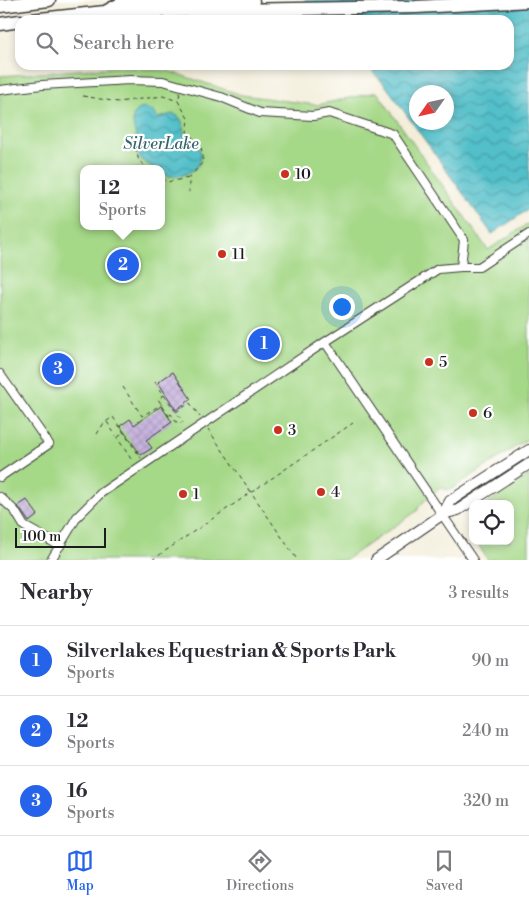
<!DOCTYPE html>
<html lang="en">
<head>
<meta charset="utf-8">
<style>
	:root { --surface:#fff; --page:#f2f2f3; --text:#2b2b33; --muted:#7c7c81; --line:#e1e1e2; --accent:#2563eb }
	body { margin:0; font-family:"Libre Bodoni",serif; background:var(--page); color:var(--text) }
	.controls { position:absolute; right:15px; bottom:15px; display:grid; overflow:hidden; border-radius:10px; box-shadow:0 2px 8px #0003 }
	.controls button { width:45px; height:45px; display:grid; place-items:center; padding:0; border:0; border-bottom:1px solid var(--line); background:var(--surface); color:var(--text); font:25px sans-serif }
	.compass { position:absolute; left:409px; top:85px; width:45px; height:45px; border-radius:50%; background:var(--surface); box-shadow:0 2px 8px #0003; rotate:236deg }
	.scale { position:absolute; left:15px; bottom:12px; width:91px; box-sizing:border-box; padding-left:5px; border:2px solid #1c1c1c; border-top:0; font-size:14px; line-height:18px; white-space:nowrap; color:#1c1c1c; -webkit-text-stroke:4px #fff; paint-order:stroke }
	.you { position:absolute; left:341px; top:306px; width:18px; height:18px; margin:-12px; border:4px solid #fff; border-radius:50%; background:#1a73e8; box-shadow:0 0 0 8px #1a73e833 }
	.badge { display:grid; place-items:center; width:32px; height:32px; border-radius:50%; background:var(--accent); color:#fff; font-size:16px; font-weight:700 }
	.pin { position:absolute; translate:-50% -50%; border:2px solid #fff; box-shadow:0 1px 5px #0006 }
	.popup { position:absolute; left:80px; top:165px; width:85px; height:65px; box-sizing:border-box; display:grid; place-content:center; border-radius:10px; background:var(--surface); filter:drop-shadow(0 1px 4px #0005); font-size:16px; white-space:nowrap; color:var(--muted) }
	.popup b { font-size:19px; color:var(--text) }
	.popup::after { content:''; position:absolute; left:50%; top:100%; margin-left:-10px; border:10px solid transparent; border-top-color:var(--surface) }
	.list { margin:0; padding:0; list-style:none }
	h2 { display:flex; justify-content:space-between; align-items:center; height:65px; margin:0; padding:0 20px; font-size:21px }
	h2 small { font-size:16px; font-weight:400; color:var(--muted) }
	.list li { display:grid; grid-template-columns:32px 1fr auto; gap:15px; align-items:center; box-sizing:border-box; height:70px; padding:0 20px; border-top:1px solid var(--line) }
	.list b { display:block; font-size:19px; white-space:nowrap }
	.list p { margin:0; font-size:16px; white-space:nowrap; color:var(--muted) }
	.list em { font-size:16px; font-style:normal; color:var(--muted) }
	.icon { flex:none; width:28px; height:28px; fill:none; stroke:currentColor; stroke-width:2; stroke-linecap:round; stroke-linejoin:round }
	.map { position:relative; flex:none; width:529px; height:560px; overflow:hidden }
	.search { position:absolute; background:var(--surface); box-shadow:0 2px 8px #0003; left:15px; right:15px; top:15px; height:55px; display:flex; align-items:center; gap:12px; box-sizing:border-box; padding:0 18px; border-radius:15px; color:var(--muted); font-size:19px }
	.sheet { height:275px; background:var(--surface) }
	nav { display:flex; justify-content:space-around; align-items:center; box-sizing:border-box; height:70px; border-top:1px solid var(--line); background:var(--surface); font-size:14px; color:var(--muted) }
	nav a { display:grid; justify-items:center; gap:2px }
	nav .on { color:var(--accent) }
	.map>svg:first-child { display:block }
	.park { fill:#a5d887; stroke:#607a52; fill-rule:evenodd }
	.water { fill:url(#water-waves); stroke:#376e72; fill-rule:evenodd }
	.building { fill:url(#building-cross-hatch) }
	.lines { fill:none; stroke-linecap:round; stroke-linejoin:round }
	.minor-casing { stroke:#3c3b38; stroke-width:10 }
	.major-casing { stroke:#3c3b38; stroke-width:12 }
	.highway-casing { stroke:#3c3b38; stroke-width:15 }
	.path { stroke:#3c3b38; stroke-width:1; stroke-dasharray:4 4; stroke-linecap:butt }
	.minor { stroke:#fff; stroke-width:8 }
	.major { stroke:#fff; stroke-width:10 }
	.highway { stroke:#fff; stroke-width:12 }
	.poi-dot { fill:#c8321e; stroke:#fff; stroke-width:2 }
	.labels { text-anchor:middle; stroke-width:4.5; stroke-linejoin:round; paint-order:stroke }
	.poi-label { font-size:15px; fill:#1c1c1c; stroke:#fff; text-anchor:start }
	.water-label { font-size:16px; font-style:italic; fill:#34656a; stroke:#fff }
</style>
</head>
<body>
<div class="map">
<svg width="529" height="560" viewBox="0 0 529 560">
	<defs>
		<pattern id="water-waves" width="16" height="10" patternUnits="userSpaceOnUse" patternTransform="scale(1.25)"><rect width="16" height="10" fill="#52bfc9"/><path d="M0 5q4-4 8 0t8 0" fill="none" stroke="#439aa2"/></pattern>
		<pattern id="building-cross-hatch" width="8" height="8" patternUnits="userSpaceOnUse" patternTransform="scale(1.25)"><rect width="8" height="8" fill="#c6b3de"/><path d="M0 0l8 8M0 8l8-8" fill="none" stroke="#aa99be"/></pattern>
	</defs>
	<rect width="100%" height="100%" fill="#fff"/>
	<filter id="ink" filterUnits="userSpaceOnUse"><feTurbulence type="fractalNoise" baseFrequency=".02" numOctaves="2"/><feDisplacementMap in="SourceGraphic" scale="10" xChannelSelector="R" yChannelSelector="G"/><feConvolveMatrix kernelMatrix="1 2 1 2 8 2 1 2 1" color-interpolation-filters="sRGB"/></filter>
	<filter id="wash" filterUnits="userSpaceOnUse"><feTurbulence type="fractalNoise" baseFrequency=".0096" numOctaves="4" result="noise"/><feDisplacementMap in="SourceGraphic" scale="20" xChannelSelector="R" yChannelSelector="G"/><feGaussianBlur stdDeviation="1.12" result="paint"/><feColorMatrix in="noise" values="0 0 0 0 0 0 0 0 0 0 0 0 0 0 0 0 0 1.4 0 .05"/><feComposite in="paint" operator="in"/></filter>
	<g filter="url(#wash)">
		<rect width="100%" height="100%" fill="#f3edd8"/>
		<path class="park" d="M119 67 168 71 242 95 317 105 377 92 488 250 529 223V438L450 490 439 488 420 505 417 511 345 560H0V76ZM84 169H162V226H84Z
			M529 475V560H488L476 541H510V504H486Z"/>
		<path class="water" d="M304 0H529V209L492 234 386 86 366 65H509V20H323ZM416 92H446V122H416Z
			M145 108 153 111 158 118 172 114C183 116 183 124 184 134 188 139 196 142 199 148 209 169 177 183 162 173V169C154 169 139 161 137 152 135 147 137 141 136 136 133 125 128 110 145 108Z"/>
		<g id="blocks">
			<path class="building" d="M173 372 191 399 176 410 158 382Z
				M161 406 172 422 146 440 152 448 141 455 120 426 130 419 134 425Z
				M27 500 38 515 29 522 18 506Z"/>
		</g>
	</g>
	<g filter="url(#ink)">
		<use href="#blocks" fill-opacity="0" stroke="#3c3b38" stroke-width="1"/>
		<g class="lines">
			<defs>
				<path id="minor" d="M0 90 42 85 130 80 163 81 221 97 260 113 313 116 329 113 393 134 464 240 461 267 438 269 325 342
					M461 267H479L529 234
					M0 374 49 444 0 477
					M0 497 15 511 24 526 60 546
					M51 560 77 517 101 493 325 342 473 560"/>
				<path id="major" d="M443 514 450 501 529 450
					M376 560 443 514 458 510 529 464"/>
				<path id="highway" d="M0 6 49 0
					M107 11 124 2 253 1
					M31 20 105 12 416 7 529 1
					M0 24 20 21"/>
			</defs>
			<use href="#minor" class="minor-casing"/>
			<use href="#major" class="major-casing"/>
			<use href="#highway" class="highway-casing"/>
			<path class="path" d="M180 93 178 101 189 120 187 132 201 146 203 162 189 178V192
				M83 96 118 102 163 96 178 101
				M133 140 139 161 149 169
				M162 178 167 182 189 178
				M155 382 183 422 178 424 171 414 169 415
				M123 387 142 416 162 404
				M164 395 158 399 171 419
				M176 412 190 403 200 417
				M107 422 133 462
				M208 429 296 558
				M97 434 104 423 113 417 141 458
				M118 437 124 433
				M152 560 353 423"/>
			<use href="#minor" class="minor"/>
			<use href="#major" class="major"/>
			<use href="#highway" class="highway"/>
		</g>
	</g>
	<g class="poi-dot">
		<circle cx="285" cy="174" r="5"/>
		<circle cx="222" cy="254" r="5"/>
		<circle cx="429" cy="362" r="5"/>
		<circle cx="473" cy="413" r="5"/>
		<circle cx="278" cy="430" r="5"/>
		<circle cx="321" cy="492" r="5"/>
		<circle cx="183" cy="494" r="5"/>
	</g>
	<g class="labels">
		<g class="poi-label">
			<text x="295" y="179">10</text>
			<text x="232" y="259">11</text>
			<text x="439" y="367">5</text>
			<text x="483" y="418">6</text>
			<text x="288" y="435">3</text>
			<text x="331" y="497">4</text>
			<text x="193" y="499">1</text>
		</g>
		<g class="water-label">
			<text x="161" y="149">SilverLake</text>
		</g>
	</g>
</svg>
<div class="controls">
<button><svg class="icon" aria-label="locate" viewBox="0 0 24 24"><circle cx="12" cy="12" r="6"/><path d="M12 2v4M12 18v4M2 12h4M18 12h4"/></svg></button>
</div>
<svg class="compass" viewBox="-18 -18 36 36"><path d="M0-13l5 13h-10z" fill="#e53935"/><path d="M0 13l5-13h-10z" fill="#7c7c81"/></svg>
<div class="scale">100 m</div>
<div class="you"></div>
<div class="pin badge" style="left:264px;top:344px">1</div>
<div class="pin badge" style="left:123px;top:265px">2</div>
<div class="popup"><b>12</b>Sports</div>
<div class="pin badge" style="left:58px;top:369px">3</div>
<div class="search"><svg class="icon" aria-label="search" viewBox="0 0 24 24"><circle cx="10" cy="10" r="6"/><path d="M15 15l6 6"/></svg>Search here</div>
</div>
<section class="sheet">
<h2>Nearby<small>3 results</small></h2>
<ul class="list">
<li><span class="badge">1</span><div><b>Silverlakes Equestrian &amp; Sports Park</b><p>Sports</p></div><em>90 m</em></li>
<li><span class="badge">2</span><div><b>12</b><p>Sports</p></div><em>240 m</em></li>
<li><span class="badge">3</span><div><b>16</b><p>Sports</p></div><em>320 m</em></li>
</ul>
</section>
<nav>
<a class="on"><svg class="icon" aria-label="map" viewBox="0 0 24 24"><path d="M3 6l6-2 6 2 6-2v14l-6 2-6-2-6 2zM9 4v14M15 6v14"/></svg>Map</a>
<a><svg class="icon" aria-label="directions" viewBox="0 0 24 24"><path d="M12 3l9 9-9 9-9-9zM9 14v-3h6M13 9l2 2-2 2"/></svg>Directions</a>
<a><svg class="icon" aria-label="saved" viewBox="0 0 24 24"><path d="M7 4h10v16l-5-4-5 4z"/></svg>Saved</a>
</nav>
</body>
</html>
